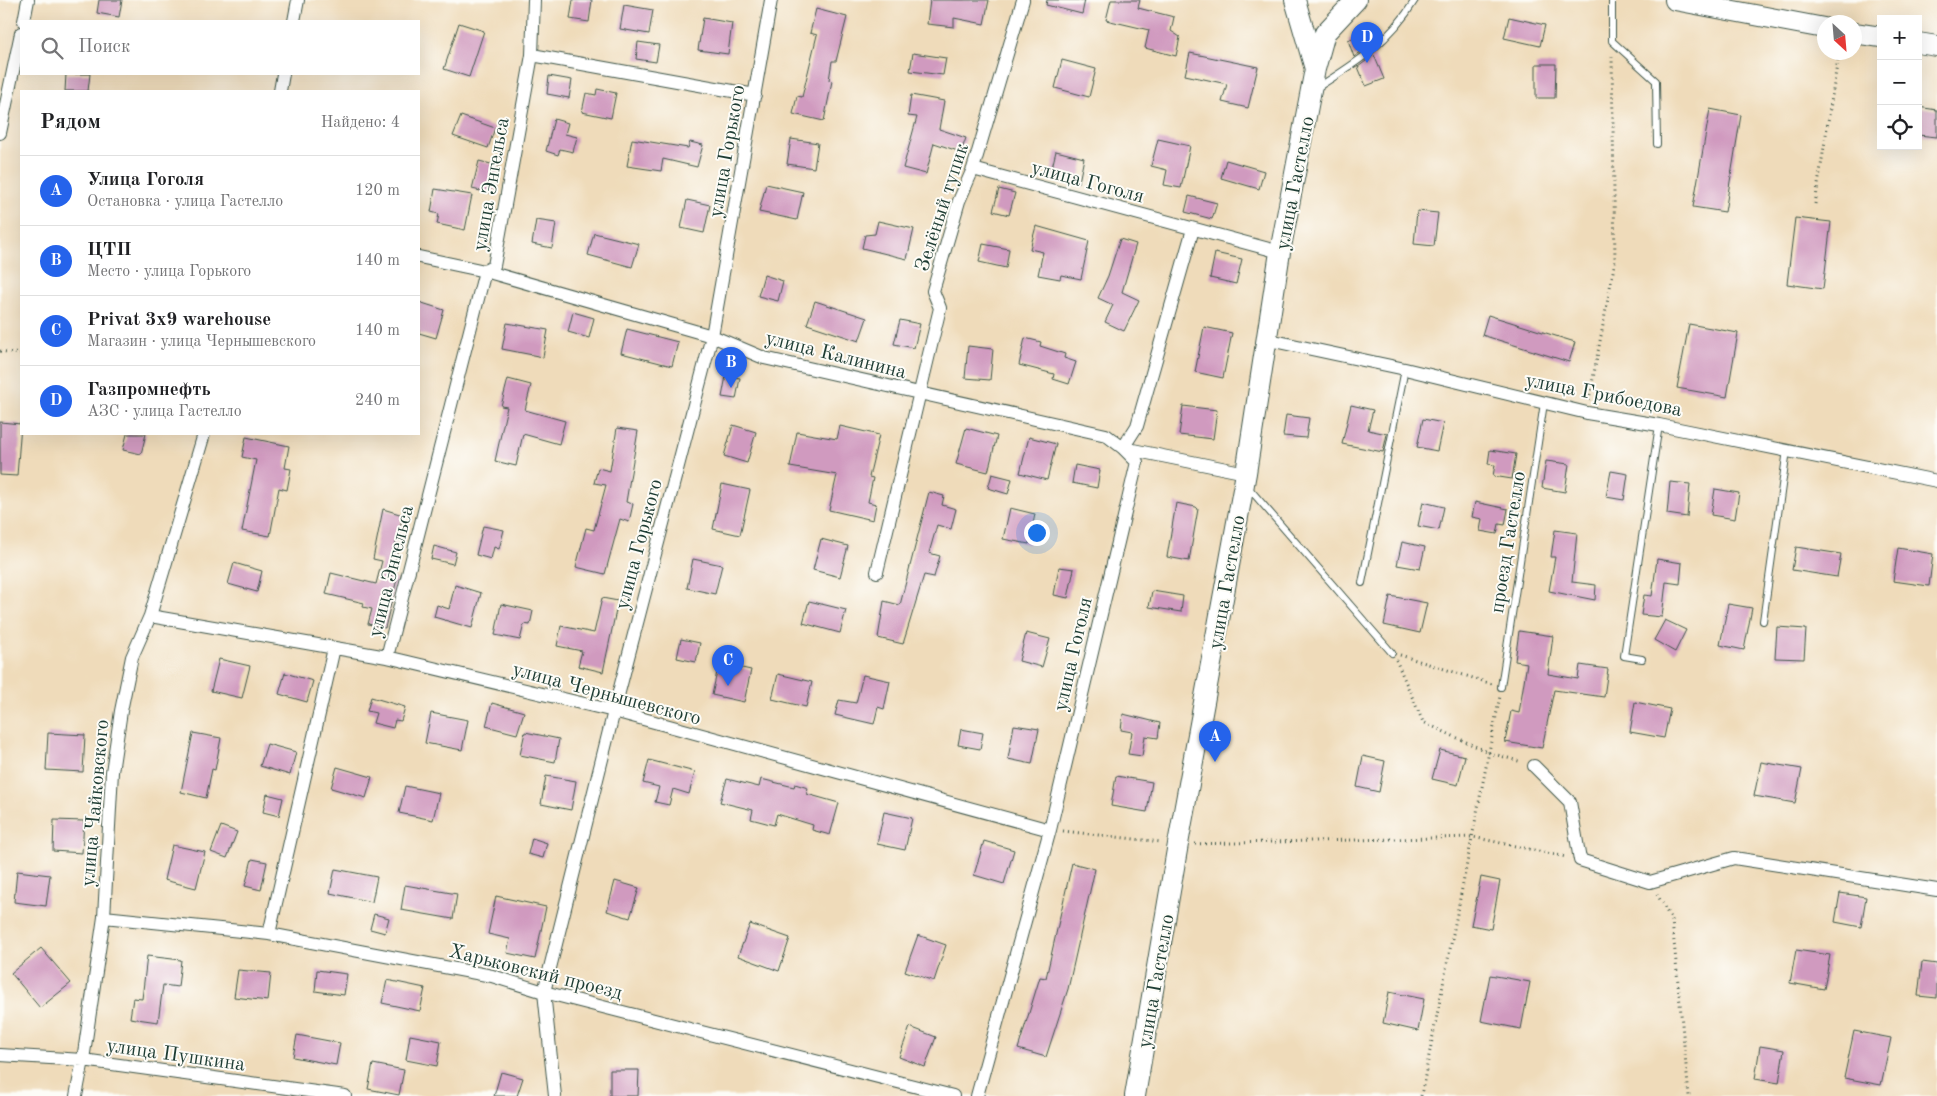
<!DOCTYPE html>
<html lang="ru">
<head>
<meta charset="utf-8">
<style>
	:root { --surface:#fff; --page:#f2f2f2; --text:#202124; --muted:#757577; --line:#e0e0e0; --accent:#2563eb }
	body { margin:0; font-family:"Old Standard TT",serif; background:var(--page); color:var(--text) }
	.controls { position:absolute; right:15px; top:15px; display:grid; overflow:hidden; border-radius:0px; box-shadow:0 5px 20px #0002 }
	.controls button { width:45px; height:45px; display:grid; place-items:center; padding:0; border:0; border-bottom:1px solid var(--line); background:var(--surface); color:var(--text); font:25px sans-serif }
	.compass { position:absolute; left:1817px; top:15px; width:45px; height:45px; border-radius:50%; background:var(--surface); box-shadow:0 5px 20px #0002; rotate:154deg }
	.you { position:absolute; left:1036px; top:532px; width:18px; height:18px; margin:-12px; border:4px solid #fff; border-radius:50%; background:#1a73e8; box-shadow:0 0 0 8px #1a73e833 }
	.badge { display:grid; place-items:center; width:32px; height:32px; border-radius:50%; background:var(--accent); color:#fff; font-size:16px; font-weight:700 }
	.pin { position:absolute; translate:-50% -41px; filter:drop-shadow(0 1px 2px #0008) }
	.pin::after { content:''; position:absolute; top:26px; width:18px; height:15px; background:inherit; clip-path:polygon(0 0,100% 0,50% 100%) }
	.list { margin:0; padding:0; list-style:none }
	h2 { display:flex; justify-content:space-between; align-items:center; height:65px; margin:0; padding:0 20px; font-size:21px }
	h2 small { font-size:16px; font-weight:400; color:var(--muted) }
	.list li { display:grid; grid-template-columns:32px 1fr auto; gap:15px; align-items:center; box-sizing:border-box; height:70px; padding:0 20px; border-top:1px solid var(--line) }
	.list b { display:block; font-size:19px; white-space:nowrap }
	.list p { margin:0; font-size:16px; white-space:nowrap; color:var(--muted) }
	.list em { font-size:16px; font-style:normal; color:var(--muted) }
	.icon { flex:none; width:28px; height:28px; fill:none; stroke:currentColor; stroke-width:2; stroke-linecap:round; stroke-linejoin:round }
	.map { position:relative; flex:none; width:1937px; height:1096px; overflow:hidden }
	.search { position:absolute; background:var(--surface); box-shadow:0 5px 20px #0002; left:20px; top:20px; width:400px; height:55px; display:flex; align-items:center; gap:12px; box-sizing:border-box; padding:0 18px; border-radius:0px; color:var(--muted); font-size:19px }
	.panel { position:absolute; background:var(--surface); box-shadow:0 5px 20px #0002; left:20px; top:90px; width:400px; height:345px; border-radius:0px }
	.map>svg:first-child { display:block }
	.building { fill:#d09abf }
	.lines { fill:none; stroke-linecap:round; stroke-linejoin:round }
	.lane-casing { stroke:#3e5548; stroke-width:8 }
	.street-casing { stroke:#3e5548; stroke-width:14 }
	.primary-casing { stroke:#3e5548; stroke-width:22 }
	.path { stroke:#3e5548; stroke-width:3; stroke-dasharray:1 4; stroke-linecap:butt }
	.lane { stroke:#fff; stroke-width:6 }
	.street { stroke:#fff; stroke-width:12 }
	.primary { stroke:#fff; stroke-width:20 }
	.labels { text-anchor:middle; stroke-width:4; stroke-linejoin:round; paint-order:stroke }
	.street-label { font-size:20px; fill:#1f3d34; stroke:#fdfcf7 }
</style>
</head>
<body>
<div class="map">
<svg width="1937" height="1096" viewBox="0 0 1937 1096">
	<rect width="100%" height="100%" fill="#fdfcf7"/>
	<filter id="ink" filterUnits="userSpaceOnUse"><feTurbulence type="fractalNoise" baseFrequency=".02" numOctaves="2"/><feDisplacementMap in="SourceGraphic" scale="10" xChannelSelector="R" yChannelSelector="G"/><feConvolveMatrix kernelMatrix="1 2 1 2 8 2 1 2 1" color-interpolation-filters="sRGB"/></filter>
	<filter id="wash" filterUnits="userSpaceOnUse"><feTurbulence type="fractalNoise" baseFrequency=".0096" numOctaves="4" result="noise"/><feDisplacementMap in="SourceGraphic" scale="20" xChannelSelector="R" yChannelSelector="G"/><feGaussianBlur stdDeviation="1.12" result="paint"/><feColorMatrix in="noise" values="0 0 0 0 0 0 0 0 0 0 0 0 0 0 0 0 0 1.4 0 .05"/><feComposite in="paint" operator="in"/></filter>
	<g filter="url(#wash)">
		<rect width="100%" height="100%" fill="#efdbba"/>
		<g id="blocks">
			<path class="building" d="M99 0H122L119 17 97 13Z
				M573 0H592L589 22 570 19Z
				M930 0H989L984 24 954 18V27L927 24Z
				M1047 0H1085L1082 14 1046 5Z
				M1111 0H1140L1138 8 1174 17 1171 31 1180 37 1176 56 1145 48 1149 30 1106 20Z
				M624 5 653 10 649 34 620 29Z
				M816 9 847 17 836 61H832L829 80 832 81 824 121 793 114 797 96 802 97 817 35 810 33Z
				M1509 17 1545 25 1540 46 1504 38Z
				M703 18 732 23 728 54 698 50Z
				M459 23 484 31 469 77 444 69Z
				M1365 33 1370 45 1354 57 1348 40Z
				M638 42 659 45 656 62 636 59Z
				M913 53 946 58 943 75 910 71Z
				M1190 53 1258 67 1248 108 1222 102 1227 84 1185 75Z
				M1374 55 1384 79 1366 86 1358 67Z
				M1062 60 1096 69 1089 97 1055 88Z
				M1536 64H1556L1555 98H1536Z
				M66 74H90L88 91H65Z
				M549 76 572 80 569 98 547 94Z
				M597 89 616 93 611 118 582 112 586 93 596 95Z
				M911 95 944 101 939 129 966 138 961 152 934 143 926 174 903 168 917 117 908 116Z
				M1918 107 1937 110V137L1918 135Z
				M1710 109 1741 115 1725 212 1693 207Z
				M461 116 495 128 488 148 453 136Z
				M554 119 568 123 565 134 577 137 573 152 560 149 558 155 546 151Z
				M632 139 688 148 690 142 703 145 697 167 663 159 661 171 627 166Z
				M791 139 818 143 814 168 787 164Z
				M1158 139 1190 146 1181 188 1164 185 1167 170 1151 166Z
				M1056 151 1084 158 1079 182 1050 176Z
				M1226 160 1264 171 1259 189 1221 178Z
				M479 161 499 166 494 194 472 189Z
				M766 184 803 192 797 220 759 212Z
				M435 189 472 195 465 230 437 224 439 214 431 212Z
				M999 189 1015 193 1009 215 993 211Z
				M1189 196 1217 203 1212 219 1185 212Z
				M687 200 710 205 704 233 681 228Z
				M1417 211 1438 213 1434 246 1414 244Z
				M1795 218 1831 222 1823 289 1787 284Z
				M536 220 556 223 552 248 532 244Z
				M878 221 914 229 907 259 862 248 865 235 875 234Z
				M1036 226 1089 241 1081 279 1061 275 1060 279 1038 275 1043 252 1030 249Z
				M594 233 639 244 632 267 588 255Z
				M1120 239 1136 244 1122 292 1139 300 1124 331 1105 322 1113 305 1098 298 1108 276Z
				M983 244 1009 249 1006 268 979 262Z
				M1215 253 1242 259 1236 284 1210 278Z
				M764 275 783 281 778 301 758 296Z
				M815 301 867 318 859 341 807 324Z
				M419 302 444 310 436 338 419 333Z
				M573 312 594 318 589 338 568 332Z
				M1488 315 1575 342 1569 362 1482 335Z
				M900 320 920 324 914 348 894 344Z
				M507 323 548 330 543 357 502 349Z
				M1689 324 1738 333 1727 397 1677 388Z
				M1204 327 1232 333 1223 378 1195 372Z
				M627 329 678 342 672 366 621 353Z
				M1025 338 1041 342 1040 346 1065 354 1064 358 1076 362 1069 384 1053 379 1054 374 1019 365Z
				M968 346 993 349 990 380 965 378Z
				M726 376 740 378 736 399 722 397Z
				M508 379 531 385 525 410 565 421 559 444 523 434 516 466 495 461 507 407 501 406Z
				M1351 405 1373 410 1368 430 1387 434 1383 452 1342 444Z
				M1183 406 1217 410 1213 439 1179 435Z
				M1286 415 1309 418 1306 438 1283 436Z
				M1423 419 1443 423 1437 451 1417 447Z
				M0 422 21 424 17 476 0 475Z
				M733 425 756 432 747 463 724 456Z
				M840 426 879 435 869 477 873 478 868 502 876 504 873 520 829 510 837 475 790 467 797 432 837 439Z
				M617 428 638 431 626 502 633 504 629 522 620 519 605 574 576 567 586 528 594 530 606 485 594 483 598 468 610 471Z
				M966 428 997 436 988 472 956 464Z
				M127 434H146L141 454 123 450Z
				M246 437 289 446 285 468 291 469 287 490 279 488 270 536 242 531 256 460 242 457Z
				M1029 437 1056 444 1047 480 1020 473Z
				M1490 450 1516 454 1512 479 1493 476 1495 465 1488 464Z
				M1546 461 1569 464 1565 492 1542 488Z
				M1075 465 1100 470 1097 488 1072 483Z
				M1611 471 1628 474 1624 500 1606 497Z
				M992 474 1012 479 1008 494 988 488Z
				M1670 482 1690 484 1687 517 1667 514Z
				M722 484 750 490 740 535 713 529Z
				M1715 489 1739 493 1735 519 1711 515Z
				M929 492 944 496 942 505 956 509 951 529 937 525 929 553 940 556 934 577 924 575 903 644 878 638 884 601 900 605Z
				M1423 502 1444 507 1439 530 1418 526Z
				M1475 502 1508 509 1505 525 1499 524 1497 534 1480 531 1482 519 1472 517Z
				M1176 503 1196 507 1198 509 1189 561 1167 557Z
				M1010 508 1035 514 1029 544 1003 539Z
				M383 509 403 515 395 547 398 548 391 578 397 579 385 628 368 624 372 609 363 607 364 603 326 594 331 573 376 584 382 561 373 559Z
				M483 526 504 530 499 549 494 547 491 559 476 555Z
				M1555 530 1577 533 1572 582 1596 585 1595 600 1549 591 1555 557H1551Z
				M821 539 848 546 840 577 813 570Z
				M1402 542 1425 547 1420 569 1397 565Z
				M434 546 456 552 453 564 431 559Z
				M1796 547 1841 554 1837 577 1792 570Z
				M1898 548 1933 554 1929 586 1893 581Z
				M693 559 722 565 715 594 687 588Z
				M1657 559 1682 563 1680 584 1666 582 1662 617 1641 615 1644 595 1652 596Z
				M234 563 262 571 257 592 228 584Z
				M1059 567 1074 569 1068 598 1054 595Z
				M455 585 481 593 472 628 434 617 437 605 449 609Z
				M1152 591 1183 596 1181 612 1149 607Z
				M1390 596 1427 603 1420 633 1384 625Z
				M602 598 618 601 603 672 578 666 582 651 557 646 561 626 594 633Z
				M809 601 846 610 840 633 803 623Z
				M501 604 533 611 530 625 524 624 520 640 495 635Z
				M1728 604 1752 608 1744 650 1720 645Z
				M1665 620 1686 630 1675 652 1654 640Z
				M1777 627 1806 629 1804 659 1775 658Z
				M1519 631 1553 636 1548 674 1578 679 1580 665 1608 669 1604 697 1554 690 1542 748 1505 742 1511 711 1519 713 1527 663 1515 661Z
				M1026 633 1050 639 1042 667 1019 661Z
				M681 639 700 643 696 662 677 658Z
				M219 659 250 666 242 698 211 691Z
				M719 663 751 670 744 702 712 695Z
				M285 673 313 681 307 702 279 694Z
				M778 674 812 682 806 707 772 699Z
				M863 675 890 681 884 709 878 707 874 724 835 715 839 700 856 703Z
				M371 697 405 707 401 721 395 720 393 728 373 723 376 713 367 711Z
				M1635 702 1670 709 1664 738 1630 732Z
				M492 703 524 712 517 734 486 726Z
				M431 713 468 720 462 750 425 743Z
				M1123 714 1160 723 1158 738 1145 736 1142 756 1128 754 1132 732 1121 730Z
				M1014 725 1039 729 1032 764 1008 759Z
				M961 729 983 733 980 749 958 745Z
				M525 732 559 739 555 762 520 755Z
				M48 733 85 735 83 772 46 770Z
				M193 733 221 738 215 770 212 769 206 798 181 792Z
				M267 744 296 752 290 775 260 766Z
				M1440 750 1465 756 1458 785 1432 779Z
				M1363 756 1385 761 1379 792 1357 787Z
				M649 760 695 772 689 794 673 789 669 805 655 802 659 787 643 783Z
				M1761 762 1802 769 1795 803 1754 796Z
				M337 767 372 777 366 798 331 788Z
				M546 776 576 781 571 810 541 804Z
				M1116 776 1152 782 1147 812 1111 806Z
				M727 779 759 787 761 779 794 787 795 784 808 788 807 794 839 803 830 835 812 830 813 825 777 814 774 825 751 819 753 810 720 802Z
				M405 786 439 793 433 820 399 813Z
				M267 794 283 798 279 816 263 812Z
				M884 812 912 818 905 850 877 844Z
				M54 820 84 821 82 853 53 851Z
				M221 826 237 832 227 858 211 852Z
				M532 838 547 843 543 858 528 854Z
				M984 841 1014 850 1004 884 974 875Z
				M172 845 205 852 196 888 164 880Z
				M252 859 267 862 261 890 245 886Z
				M1072 863 1095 869 1068 989 1046 1057 1018 1049 1040 977 1046 978Z
				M335 869 377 877 372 902 330 893Z
				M17 871 50 875 46 906 14 902Z
				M1481 877 1500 881 1491 929 1471 925Z
				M615 881 639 888 630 918 607 911Z
				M405 885 457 894 453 919 401 910Z
				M1840 893 1866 897 1861 927 1835 922Z
				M496 896 546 907 535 959 507 953 510 939 488 934Z
				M374 914 389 918 385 933 370 929Z
				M750 924 790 938 779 971 738 956Z
				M918 935 946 945 934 981 905 971Z
				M41 948 71 983 40 1008 11 973Z
				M1796 950 1830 955 1824 989 1790 983Z
				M147 956 181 960 178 987 163 985 158 1022 130 1018 133 998 142 999Z
				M1922 962 1937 964V998L1918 996Z
				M238 970 271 973 268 1001 234 997Z
				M317 970 347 974 344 995 315 991Z
				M1490 975 1530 982 1521 1029 1481 1021Z
				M387 980 425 988 420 1011 382 1003Z
				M1389 992 1424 999 1418 1031 1383 1023Z
				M910 1027 936 1037 925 1067 899 1057Z
				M1854 1031 1891 1038 1881 1085 1844 1078Z
				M297 1035 340 1043 336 1065 293 1057Z
				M410 1035 441 1041 437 1066 406 1060Z
				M1760 1046 1784 1050 1779 1083 1755 1079Z
				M373 1064 404 1070 399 1095 368 1089Z
				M610 1070H639L638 1096H610Z
				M501 1072 523 1078 517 1096H494Z"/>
		</g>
	</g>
	<g filter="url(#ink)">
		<use href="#blocks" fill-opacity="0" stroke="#3e5548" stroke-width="1"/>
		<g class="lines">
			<defs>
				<path id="lane" d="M1612 0V41L1656 81 1657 144
					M1315 89C1355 64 1390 42 1415 0
					M1247 486 1392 653
					M1362 583 1405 369
					M1763 621 1787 450
					M1642 659 1624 656 1659 425
					M1501 687 1544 403"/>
				<path id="street" d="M24 21 28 0
					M294 21 298 0
					M532 55 755 95
					M280 91 283 74
					M0 133 21 33
					M973 169 1280 252
					M419 257 485 271 712 336 764 358 1106 435 1123 448 1246 473
					M1265 339 1405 369 1587 413 1659 425 1937 481
					M877 572 940 308 933 291 959 201 973 169 1023 0
					M150 616 387 657 614 711 1050 830
					M387 657 485 271 494 266 532 55 534 0
					M1534 766 1570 802 1580 860 1650 882 1734 858 1937 890
					M104 917 269 934 492 976 544 992 953 1096
					M269 934 334 648
					M0 1055 83 1060 345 1096
					M76 1096 83 1060 104 917 112 772 121 711 132 657 150 616 204 434
					M555 1096 544 992 614 711 712 336 771 0
					M977 1096 1050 830 1137 462 1123 448 1137 426 1193 229"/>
				<path id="primary" d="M1295 0 1315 69
					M1675 0 1824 28
					M1854 33 1881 37
					M1918 43 1937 46
					M1135 1096 1178 844 1246 473 1280 252 1315 69 1325 33 1356 0"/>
			</defs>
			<use href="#lane" class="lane-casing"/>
			<use href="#street" class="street-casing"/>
			<use href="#primary" class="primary-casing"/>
			<path class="path" d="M1815 204 1839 52
				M0 351 21 354
				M1589 400 1615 261 1612 56
				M1400 655 1492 684
				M1396 660 1423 722 1490 753 1522 762
				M1063 831 1161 842
				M1195 844 1473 837 1566 857
				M1657 894 1672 921 1689 1096
				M1421 1096 1500 696"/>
			<use href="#lane" class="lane"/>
			<use href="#street" class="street"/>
			<use href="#primary" class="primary"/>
		</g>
	</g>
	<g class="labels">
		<g class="street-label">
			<text transform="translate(726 151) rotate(-80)" y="7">улица Горького</text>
			<text transform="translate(1088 181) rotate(15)" y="7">улица Гоголя</text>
			<text transform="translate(1294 183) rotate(-79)" y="7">улица Гастелло</text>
			<text transform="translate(490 184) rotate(-80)" y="7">улица Энгельса</text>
			<text transform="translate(941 207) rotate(-72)" y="7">Зелёный тупик</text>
			<text transform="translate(836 354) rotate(14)" y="7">улица Калинина</text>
			<text transform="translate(1604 394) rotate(11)" y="7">улица Грибоедова</text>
			<text transform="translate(1507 542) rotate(-81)" y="7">проезд Гастелло</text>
			<text transform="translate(638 544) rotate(-75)" y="7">улица Горького</text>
			<text transform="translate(390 571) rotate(-76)" y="7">улица Энгельса</text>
			<text transform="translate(1226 582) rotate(-80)" y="7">улица Гастелло</text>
			<text transform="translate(1072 654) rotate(-77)" y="7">улица Гоголя</text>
			<text transform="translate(607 693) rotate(15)" y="7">улица Чернышевского</text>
			<text transform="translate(94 803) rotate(-85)" y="7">улица Чайковского</text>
			<text transform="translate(536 971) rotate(14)" y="7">Харьковский проезд</text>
			<text transform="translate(1155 981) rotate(-80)" y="7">улица Гастелло</text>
			<text transform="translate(176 1054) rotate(8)" y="7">улица Пушкина</text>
		</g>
	</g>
</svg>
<div class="controls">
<button>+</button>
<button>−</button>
<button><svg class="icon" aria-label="locate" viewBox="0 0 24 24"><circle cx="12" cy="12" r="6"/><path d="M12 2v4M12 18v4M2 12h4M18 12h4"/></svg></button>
</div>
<svg class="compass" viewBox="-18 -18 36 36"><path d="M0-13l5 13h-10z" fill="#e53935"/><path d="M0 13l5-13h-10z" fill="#757577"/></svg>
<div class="you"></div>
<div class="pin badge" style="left:1215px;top:762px">A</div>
<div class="pin badge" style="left:731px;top:388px">B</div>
<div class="pin badge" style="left:728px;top:686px">C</div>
<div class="pin badge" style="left:1367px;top:63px">D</div>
<div class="search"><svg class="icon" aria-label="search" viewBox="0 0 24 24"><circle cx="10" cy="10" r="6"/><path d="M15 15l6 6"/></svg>Поиск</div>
<section class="panel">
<h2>Рядом<small>Найдено: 4</small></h2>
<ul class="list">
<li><span class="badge">A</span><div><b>Улица Гоголя</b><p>Остановка · улица Гастелло</p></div><em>120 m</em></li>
<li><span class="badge">B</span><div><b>ЦТП</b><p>Место · улица Горького</p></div><em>140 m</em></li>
<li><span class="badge">C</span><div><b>Privat 3x9 warehouse</b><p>Магазин · улица Чернышевского</p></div><em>140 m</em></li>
<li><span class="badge">D</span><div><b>Газпромнефть</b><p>АЗС · улица Гастелло</p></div><em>240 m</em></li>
</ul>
</section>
</div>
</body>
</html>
